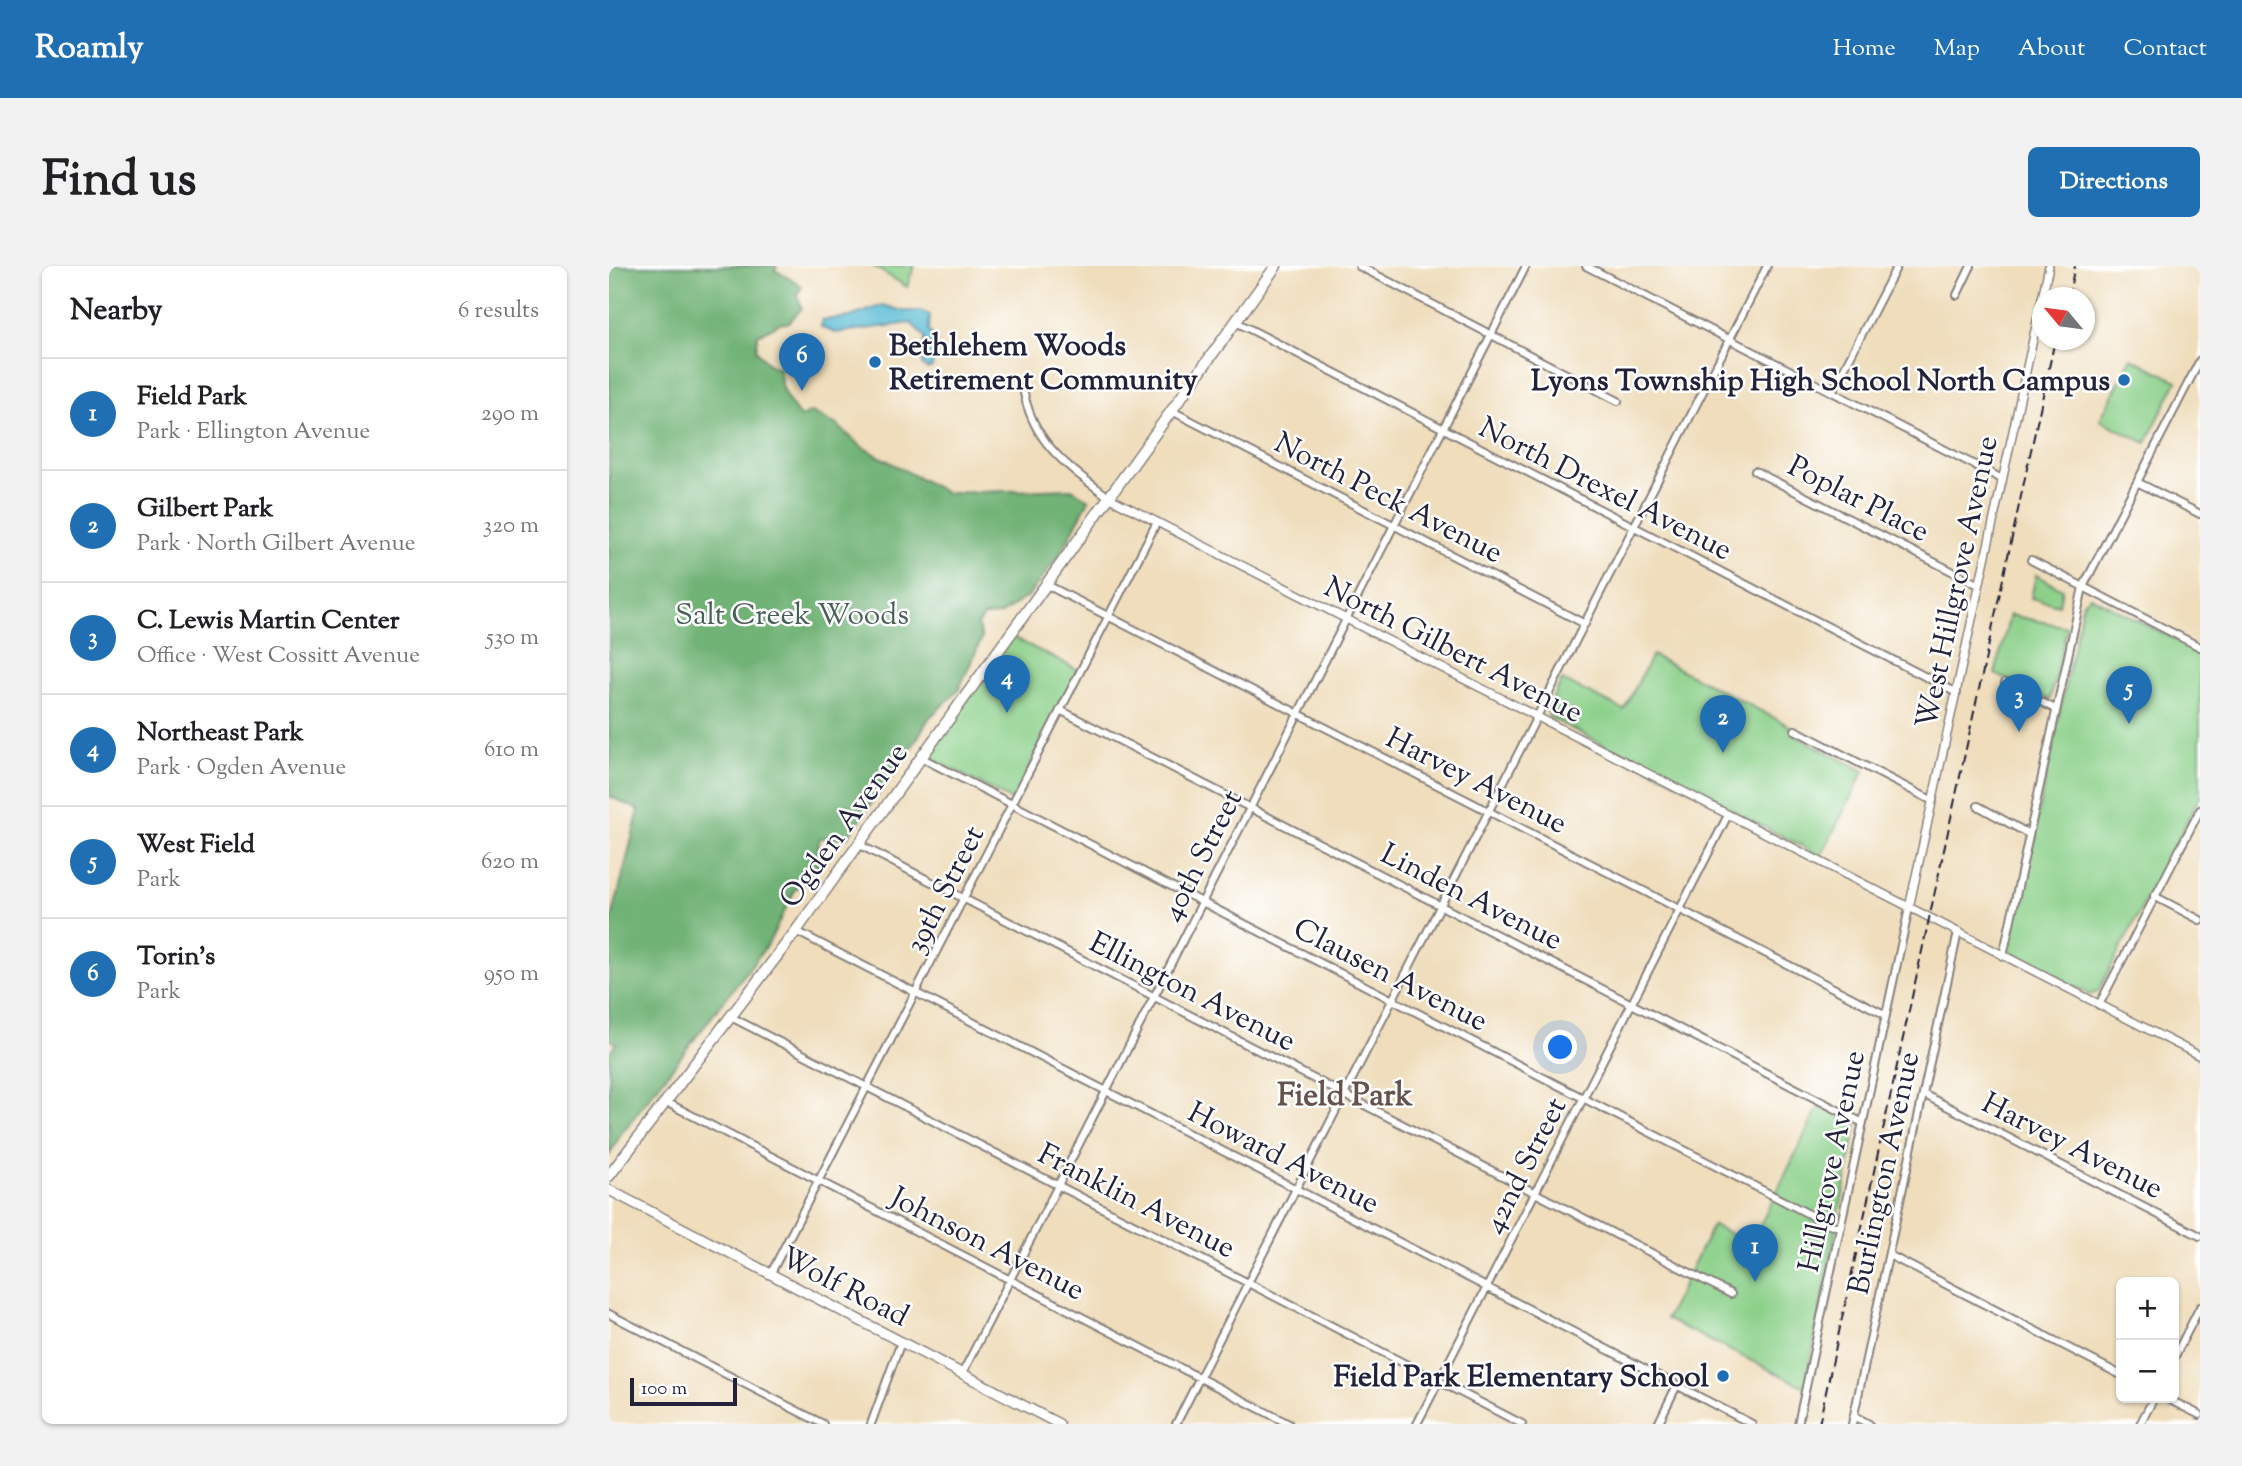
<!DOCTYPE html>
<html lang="en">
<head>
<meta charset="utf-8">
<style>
	:root { --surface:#fff; --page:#f2f2f2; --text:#202124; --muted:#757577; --line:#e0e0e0; --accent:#1f6fb2 }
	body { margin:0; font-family:"Sorts Mill Goudy",serif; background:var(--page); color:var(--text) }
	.controls { position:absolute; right:21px; bottom:21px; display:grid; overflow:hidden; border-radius:10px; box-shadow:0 2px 5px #0004 }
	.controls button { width:63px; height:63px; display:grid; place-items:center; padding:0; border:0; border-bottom:2px solid var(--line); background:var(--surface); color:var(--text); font:35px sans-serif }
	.compass { position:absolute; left:1423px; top:21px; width:63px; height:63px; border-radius:50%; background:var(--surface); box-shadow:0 2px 5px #0004; rotate:299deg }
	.scale { position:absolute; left:21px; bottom:18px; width:107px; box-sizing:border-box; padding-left:7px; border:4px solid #22223b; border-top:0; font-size:19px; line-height:24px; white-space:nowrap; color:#22223b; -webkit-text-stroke:5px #fff; paint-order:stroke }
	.you { position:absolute; left:952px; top:782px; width:24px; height:24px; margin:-18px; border:5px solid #fff; border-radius:50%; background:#1a73e8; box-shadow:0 0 0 10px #1a73e833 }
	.badge { display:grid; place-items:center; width:46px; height:46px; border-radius:50%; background:var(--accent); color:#fff; font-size:23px; font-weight:700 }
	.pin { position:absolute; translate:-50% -58px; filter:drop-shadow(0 2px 4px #0008) }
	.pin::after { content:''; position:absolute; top:37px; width:24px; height:21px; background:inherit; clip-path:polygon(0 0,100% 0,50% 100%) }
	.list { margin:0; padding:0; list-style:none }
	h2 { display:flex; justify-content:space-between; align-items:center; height:91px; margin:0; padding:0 28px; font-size:30px }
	h2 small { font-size:23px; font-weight:400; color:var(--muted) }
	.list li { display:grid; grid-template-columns:46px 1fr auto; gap:21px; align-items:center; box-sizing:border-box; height:112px; padding:0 28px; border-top:2px solid var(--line) }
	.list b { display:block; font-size:26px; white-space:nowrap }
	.list p { margin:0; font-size:23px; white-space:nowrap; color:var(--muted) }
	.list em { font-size:23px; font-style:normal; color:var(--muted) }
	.map { position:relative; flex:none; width:1591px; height:1158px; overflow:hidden; border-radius:10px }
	header { display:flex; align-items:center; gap:42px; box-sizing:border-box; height:98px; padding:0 35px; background:var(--accent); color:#fff }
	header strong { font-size:33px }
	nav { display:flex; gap:38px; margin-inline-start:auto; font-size:24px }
	.intro { display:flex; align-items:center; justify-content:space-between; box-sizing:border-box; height:168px; padding:0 42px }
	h1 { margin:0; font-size:49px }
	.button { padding:18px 32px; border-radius:10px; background:var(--accent); color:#fff; font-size:24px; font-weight:700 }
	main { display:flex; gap:42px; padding:0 42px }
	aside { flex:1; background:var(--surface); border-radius:10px; box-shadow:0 2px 5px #0004 }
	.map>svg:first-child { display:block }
	.green { fill:#8cd08a; stroke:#577962; stroke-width:2 }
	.forest { fill:#71b276; stroke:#4a6a58; stroke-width:2 }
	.water { fill:#54b9d2; stroke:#3b6e86; stroke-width:2 }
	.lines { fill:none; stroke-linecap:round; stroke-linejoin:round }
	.minor-casing { stroke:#88807b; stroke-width:10 }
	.tertiary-casing { stroke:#88807b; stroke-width:10 }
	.secondary-casing { stroke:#88807b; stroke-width:12 }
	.primary-casing { stroke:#88807b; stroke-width:13 }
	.minor { stroke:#fff; stroke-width:6 }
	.tertiary { stroke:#fff; stroke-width:7 }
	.secondary { stroke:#fff; stroke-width:9 }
	.primary { stroke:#fff; stroke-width:10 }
	.rail { stroke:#22223b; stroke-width:2; stroke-dasharray:10 5; stroke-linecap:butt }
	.poi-dot { fill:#1f6fb2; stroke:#fff; stroke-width:2.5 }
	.labels { text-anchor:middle; stroke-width:5; stroke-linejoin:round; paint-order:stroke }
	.poi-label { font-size:30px; font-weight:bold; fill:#22223b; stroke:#fff; text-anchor:end }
	.street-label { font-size:30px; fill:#22223b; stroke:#fff }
	.park-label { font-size:30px; fill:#475f57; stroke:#fff }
	.neighbourhood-label { font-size:32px; font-weight:bold; fill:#65524d; stroke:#fff }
</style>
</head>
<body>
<header>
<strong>Roamly</strong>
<nav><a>Home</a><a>Map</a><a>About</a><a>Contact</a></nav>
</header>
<div class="intro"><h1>Find us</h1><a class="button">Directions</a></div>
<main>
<aside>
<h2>Nearby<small>6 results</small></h2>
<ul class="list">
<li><span class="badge">1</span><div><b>Field Park</b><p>Park · Ellington Avenue</p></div><em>290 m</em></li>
<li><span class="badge">2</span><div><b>Gilbert Park</b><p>Park · North Gilbert Avenue</p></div><em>320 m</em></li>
<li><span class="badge">3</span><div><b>C. Lewis Martin Center</b><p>Office · West Cossitt Avenue</p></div><em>530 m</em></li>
<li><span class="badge">4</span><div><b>Northeast Park</b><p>Park · Ogden Avenue</p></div><em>610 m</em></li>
<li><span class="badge">5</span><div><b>West Field</b><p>Park</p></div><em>620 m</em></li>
<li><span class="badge">6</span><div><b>Torin's</b><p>Park</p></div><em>950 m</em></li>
</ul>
</aside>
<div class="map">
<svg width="1591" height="1158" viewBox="0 0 1591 1158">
	<rect width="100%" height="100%" fill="#fff"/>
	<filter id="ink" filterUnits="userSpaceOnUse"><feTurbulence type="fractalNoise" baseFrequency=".0143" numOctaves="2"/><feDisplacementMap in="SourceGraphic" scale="14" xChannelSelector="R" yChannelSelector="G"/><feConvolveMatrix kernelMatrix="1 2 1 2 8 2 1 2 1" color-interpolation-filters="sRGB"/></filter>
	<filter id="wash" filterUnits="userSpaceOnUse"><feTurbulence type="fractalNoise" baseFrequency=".00686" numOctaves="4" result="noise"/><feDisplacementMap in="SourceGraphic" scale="28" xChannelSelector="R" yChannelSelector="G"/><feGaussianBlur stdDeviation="1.57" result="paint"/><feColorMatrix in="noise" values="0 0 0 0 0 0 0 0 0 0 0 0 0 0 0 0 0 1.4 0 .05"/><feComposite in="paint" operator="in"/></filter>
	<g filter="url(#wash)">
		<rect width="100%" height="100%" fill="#efddbb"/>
		<path class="green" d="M264 0H305L298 21Z
			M1522 92 1568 115 1537 177 1491 154Z
			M1427 309 1453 323 1450 339 1422 332Z
			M1481 330 1591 386V530L1489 726 1481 729 1400 685 1474 336Z
			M1401 349 1458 361 1441 434 1386 408Z
			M403 371 469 404 403 535 318 490Z
			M1043 389 1185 462 1183 468 1255 505 1212 590 940 451 938 443 953 414 1015 444Z
			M1210 840 1248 859 1196 1121 1057 1053 1104 959 1142 978Z"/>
		<path class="forest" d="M0 0H168L166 4 193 20 188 29 193 42 179 57H171L149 69 147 84 159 98 171 103C171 126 177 131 191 151L203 146 228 159 253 181 337 227 463 223 480 234 452 287 420 329 391 349 376 350 368 359 373 372 349 425 320 452 305 478 238 572H211L208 586 212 592 203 612 186 624 159 678 12 868 0 890V787L7 777 0 773V664L30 544 0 530Z"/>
		<path class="water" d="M274 39 294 45H311L321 49 320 64 328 77 323 101 318 103 313 99 316 71 302 57 226 67 212 61 213 54 241 51Z"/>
	</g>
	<g filter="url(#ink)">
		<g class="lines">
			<defs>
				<path id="minor" d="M750 0 1009 135
					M977 0 1391 212
					M1348 29 1362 0
					M627 56 1348 427
					M414 121C422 176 459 201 501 232
					M1223 126 1288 0
					M563 145 976 358
					M1146 205 1370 319
					M1528 216 1591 248
					M1422 294 1591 381
					M438 319 1277 749
					M1396 417 1446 443
					M451 444 1254 857
					M1186 464 1324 535
					M313 492 1221 959 1232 961
					M1369 540 1418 567
					M249 578 1122 1028
					M1545 630 1591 654
					M187 665 1143 1158
					M1394 690 1474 321 1591 94
					M1490 739 1591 544
					M122 751 913 1158
					M1316 829 1591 970
					M57 836 680 1158
					M1280 989 1512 1109
					M161 1009 548 256
					M0 1048 214 1158
					M1565 1092 1591 1041
					M353 1108 917 0
					M1557 1132 1591 1149
					M1245 1150 1260 1158
					M262 1158 292 1076
					M567 1158 1158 0
					M808 1158 1119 549
					M1049 1158 1068 1119
					M1189 1158 1300 642
					M1243 1158 1349 666
					M1531 1158 1545 1132"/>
				<path id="tertiary" d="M501 232 1591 790
					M1300 642 1440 0"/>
				<path id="secondary" d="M0 924 450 1158"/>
				<path id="primary" d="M0 910 187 665 667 0"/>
			</defs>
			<use href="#minor" class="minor-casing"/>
			<use href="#tertiary" class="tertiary-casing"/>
			<use href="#secondary" class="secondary-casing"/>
			<use href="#primary" class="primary-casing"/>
			<use href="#minor" class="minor"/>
			<use href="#tertiary" class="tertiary"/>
			<use href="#secondary" class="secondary"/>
			<use href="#primary" class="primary"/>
			<path class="rail" d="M1459 32 1466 0
				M1210 1158 1446 74"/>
		</g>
	</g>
	<g class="poi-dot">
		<circle cx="266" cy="96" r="7"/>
		<circle cx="1515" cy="114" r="7"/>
		<circle cx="1114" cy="1110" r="7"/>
	</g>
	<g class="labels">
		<g class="poi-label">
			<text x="280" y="89" text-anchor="start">Bethlehem Woods<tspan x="280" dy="34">Retirement Community</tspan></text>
			<text x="1501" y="124">Lyons Township High School North Campus</text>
			<text x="1100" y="1120">Field Park Elementary School</text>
		</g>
		<g class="street-label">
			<text transform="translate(997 222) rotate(27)" y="10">North Drexel Avenue</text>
			<text transform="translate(780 231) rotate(27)" y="10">North Peck Avenue</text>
			<text transform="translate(1250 232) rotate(27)" y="10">Poplar Place</text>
			<text transform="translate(1347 316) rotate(-78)" y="10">West Hillgrove Avenue</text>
			<text transform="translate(845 383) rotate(27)" y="10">North Gilbert Avenue</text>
			<text transform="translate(868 514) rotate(27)" y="10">Harvey Avenue</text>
			<text transform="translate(234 559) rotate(-54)" y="10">Ogden Avenue</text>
			<text transform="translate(592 589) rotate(-63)" y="10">40th Street</text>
			<text transform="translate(335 623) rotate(-63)" y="10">39th Street</text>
			<text transform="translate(863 630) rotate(27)" y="10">Linden Avenue</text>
			<text transform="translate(782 708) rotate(27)" y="10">Clausen Avenue</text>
			<text transform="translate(584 725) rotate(27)" y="10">Ellington Avenue</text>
			<text transform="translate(1464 879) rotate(27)" y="10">Harvey Avenue</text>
			<text transform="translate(675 891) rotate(27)" y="10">Howard Avenue</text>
			<text transform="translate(1222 895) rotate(-78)" y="10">Hillgrove Avenue</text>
			<text transform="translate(915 899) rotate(-63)" y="10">42nd Street</text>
			<text transform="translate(1274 907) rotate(-78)" y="10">Burlington Avenue</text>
			<text transform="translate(528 934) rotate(27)" y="10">Franklin Avenue</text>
			<text transform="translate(379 977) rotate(27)" y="10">Johnson Avenue</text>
			<text transform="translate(236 1020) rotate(27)" y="10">Wolf Road</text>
		</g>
		<g class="park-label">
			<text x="183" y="358">Salt Creek Woods</text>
		</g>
		<g class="neighbourhood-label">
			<text x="736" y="839">Field Park</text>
		</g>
	</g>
</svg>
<div class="controls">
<button>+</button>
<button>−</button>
</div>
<svg class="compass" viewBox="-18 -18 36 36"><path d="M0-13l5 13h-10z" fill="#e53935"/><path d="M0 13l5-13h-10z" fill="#757577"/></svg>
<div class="scale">100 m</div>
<div class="you"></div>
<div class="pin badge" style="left:1146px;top:1016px">1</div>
<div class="pin badge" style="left:1114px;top:487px">2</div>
<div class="pin badge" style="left:1410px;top:466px">3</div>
<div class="pin badge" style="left:398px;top:447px">4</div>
<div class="pin badge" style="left:1520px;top:458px">5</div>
<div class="pin badge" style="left:193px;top:125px">6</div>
</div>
</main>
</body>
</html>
